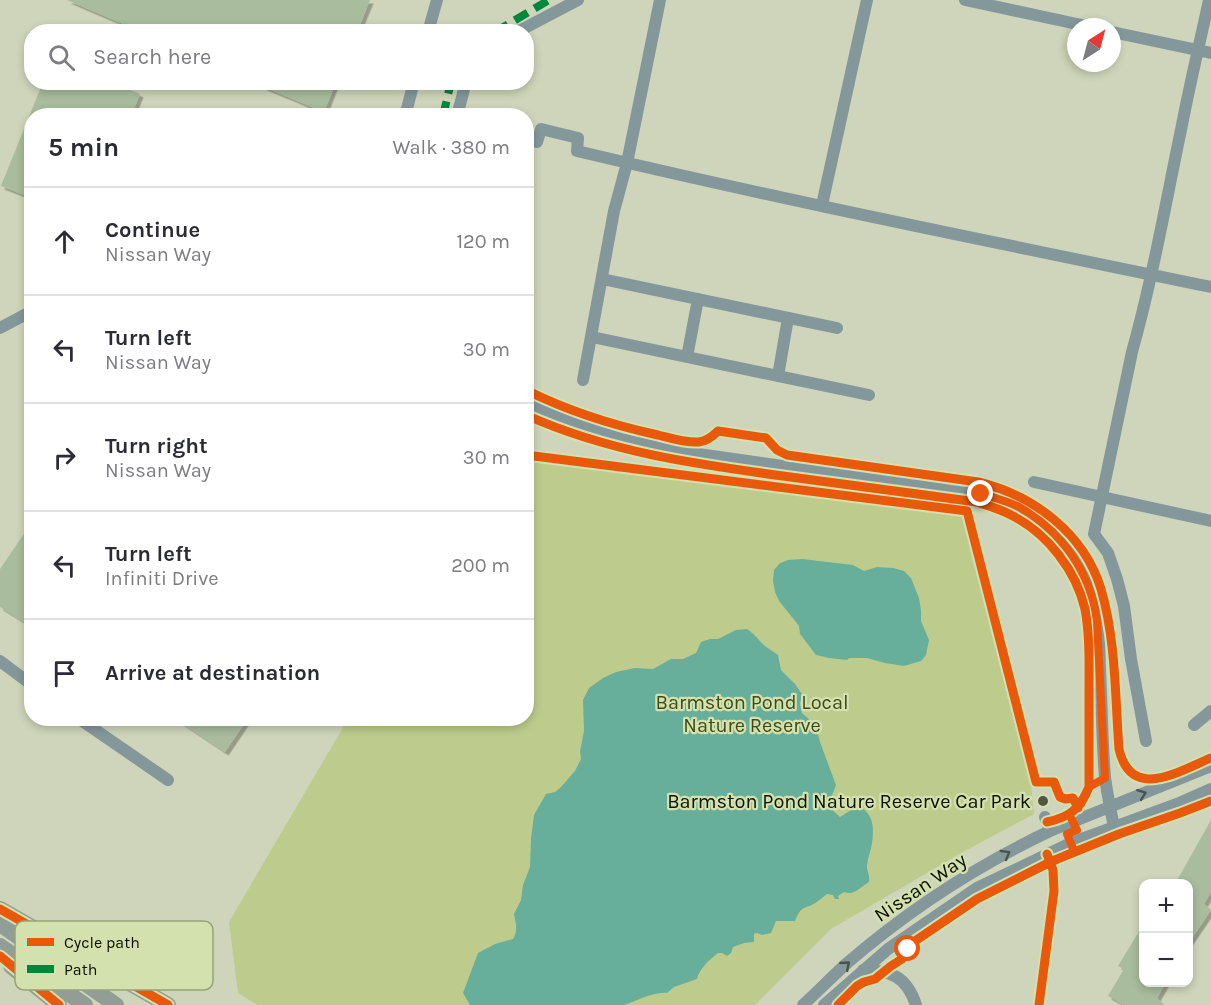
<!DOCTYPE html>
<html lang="en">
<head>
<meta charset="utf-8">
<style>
	:root { --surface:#fff; --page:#f2f2f3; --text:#2b2b33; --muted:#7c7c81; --line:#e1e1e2 }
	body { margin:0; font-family:Karla,sans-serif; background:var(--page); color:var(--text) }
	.controls { position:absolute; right:18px; bottom:18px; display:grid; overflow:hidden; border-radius:12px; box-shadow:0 3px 9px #0003 }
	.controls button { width:54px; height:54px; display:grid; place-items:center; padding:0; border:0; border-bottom:2px solid var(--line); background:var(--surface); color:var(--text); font:30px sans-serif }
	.compass { position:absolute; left:1067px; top:18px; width:54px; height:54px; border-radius:50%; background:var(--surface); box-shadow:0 3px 9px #0003; rotate:36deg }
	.stop { position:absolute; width:18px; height:18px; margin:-14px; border:4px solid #ea580c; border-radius:50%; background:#fff }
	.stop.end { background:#ea580c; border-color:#fff; box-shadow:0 2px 6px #0008 }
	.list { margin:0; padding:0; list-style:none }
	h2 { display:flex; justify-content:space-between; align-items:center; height:78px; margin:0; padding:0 24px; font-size:26px }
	h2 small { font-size:20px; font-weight:400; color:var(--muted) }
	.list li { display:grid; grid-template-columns:39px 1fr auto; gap:18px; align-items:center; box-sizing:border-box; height:108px; padding:0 24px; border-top:2px solid var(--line) }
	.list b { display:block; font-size:22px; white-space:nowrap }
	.list p { margin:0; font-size:20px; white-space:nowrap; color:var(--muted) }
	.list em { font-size:20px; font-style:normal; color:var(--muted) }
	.icon { flex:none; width:33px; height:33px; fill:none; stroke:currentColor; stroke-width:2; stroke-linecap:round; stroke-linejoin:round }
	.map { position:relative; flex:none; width:1211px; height:1005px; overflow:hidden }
	.search { position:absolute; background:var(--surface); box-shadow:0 3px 9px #0003; left:24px; top:24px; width:510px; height:66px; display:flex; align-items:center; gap:15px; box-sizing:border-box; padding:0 21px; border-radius:24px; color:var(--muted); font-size:22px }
	.panel { position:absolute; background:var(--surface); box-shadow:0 3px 9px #0003; left:24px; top:108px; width:510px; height:618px; border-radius:24px }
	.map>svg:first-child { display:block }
	.green { fill:#bdcc8d }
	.water { fill:#68af9b }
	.building { fill:#a9bc9d; filter:url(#shadow) }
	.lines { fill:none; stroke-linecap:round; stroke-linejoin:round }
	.minor { stroke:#84989b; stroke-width:12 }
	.highway { stroke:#929e95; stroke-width:16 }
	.quiet { stroke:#00873e; stroke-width:8; stroke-dasharray:15 8; stroke-linecap:butt }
	.cycleway-casing { stroke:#d3e1ae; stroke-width:13 }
	.cycleway { stroke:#e8590c; stroke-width:9 }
	.oneway { stroke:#48544e }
	.route { stroke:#ea580c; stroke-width:8 }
	.poi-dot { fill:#515642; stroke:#d3e1ae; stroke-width:2 }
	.labels { text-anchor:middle; stroke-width:4.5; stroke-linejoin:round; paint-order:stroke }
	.park-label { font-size:20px; fill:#3f4a16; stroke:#d3e1ae }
	.poi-label { font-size:20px; fill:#0d1102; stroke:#d3e1ae; text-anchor:end }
	.street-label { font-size:20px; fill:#0d1102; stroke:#d3e1ae }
	.key { fill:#d3e1ae; stroke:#98a37a; stroke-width:1.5 }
	.key-label { font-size:16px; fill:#0d1102 }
</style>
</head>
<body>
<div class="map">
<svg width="1211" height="1005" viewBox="0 0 1211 1005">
	<defs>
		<filter id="shadow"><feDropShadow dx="3.5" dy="3.5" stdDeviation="0" flood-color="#0004"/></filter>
	</defs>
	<rect width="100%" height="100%" fill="#ced5ba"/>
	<path class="green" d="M527 459 961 515 995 619 1016 719 1030 777 1034 814 961 853 831 929 755 1005H257L238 993 229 922 348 719 526 718Z"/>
	<path class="water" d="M802 559 853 565 864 571 877 567 893 568 904 571 911 578 919 598 921 610V621L929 640 926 655 921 661 904 666 885 663 867 658H849L847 660 829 658 816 655 800 634 799 626 796 622 779 601 775 592 773 581 774 570 780 563 788 560Z
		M747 629C756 635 758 640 765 646 769 649 774 652 778 655L781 670 795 684 802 694 800 704 802 713 816 725 820 742 836 785 828 806 840 817 851 810 862 808C874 816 874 829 872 843 871 851 867 859 867 868 868 874 870 876 869 882 860 887 855 896 844 892L838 896 839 899H835L833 895 827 894C824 896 821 899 818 901 805 911 803 902 795 921H776L771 933 762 935 757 933 754 934V942L744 943 733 947 731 953 727 956 722 953H718C710 959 699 969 697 979L674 987 667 993C654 991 637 1001 624 1005H470L463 993 478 953 495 944 513 939C518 931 516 924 514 914L521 900 523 885 530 867 531 839 534 815 546 794 555 792 561 787 575 771 581 759 580 751 584 731 583 700 589 688 603 678 616 672 635 668 653 669 671 659H683L696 653 701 642 710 639H718L736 630Z"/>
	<path class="building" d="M67 0H370L357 32H142Z
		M43 82H112L140 94 131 116H32V198L1 186Z
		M252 82H336L324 112Z
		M32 522V627L0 607V569Z
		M174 718H248L225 752Z
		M1211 820V892L1204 904 1211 910 1188 944V884H1175Z
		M1143 925V982H1166L1157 998 1164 1005H1124L1108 996 1124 969 1118 966Z"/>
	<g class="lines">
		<path class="minor" d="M965 0 1091 27
			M428 32 437 0
			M517 32 578 0
			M1112 32 1211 53
			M405 116 414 82
			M457 116 466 82
			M526 139 537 142 541 129 578 138 577 151C787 201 999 243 1211 287
			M822 205 867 0
			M602 279 837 328
			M0 328 32 311
			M592 337 869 395
			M687 357 698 299
			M778 376 788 318
			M583 380 614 211 627 163 660 0
			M526 404 578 425 621 439 670 450 981 494C994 497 1008 501 1020 508 1051 525 1079 556 1091 590 1100 615 1099 645 1100 672 1102 707 1102 742 1105 777 1107 794 1111 811 1114 827
			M1034 482 1211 521
			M0 661 32 685
			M78 718 168 780
			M1194 725 1211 711
			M1146 741 1131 659 1124 606 1117 579 1108 553 1094 534 1132 352C1153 277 1166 201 1182 125 1190 83 1200 42 1209 0
			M1045 817 1050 831
			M863 970C891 970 907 977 916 1005
			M803 1005C818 991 832 977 846 964 906 912 978 865 1050 831L1211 766
			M824 1005 888 949 977 888 1071 843 1177 804 1211 789"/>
		<path class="highway" d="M0 909 168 1005
			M0 924 116 1005
			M0 946 85 1005
			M11 966 59 1005"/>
		<path class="quiet" d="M495 32 549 0
			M443 116 451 82"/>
		<defs>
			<path id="cycleway" d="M526 390C568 411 612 425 658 435 670 438 685 443 699 442 707 441 713 436 718 431L766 438 777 450 787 455 978 482C1033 495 1084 533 1101 589 1116 640 1115 696 1119 749 1131 802 1179 771 1211 758
				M526 415C608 452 695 464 783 476 847 485 912 493 977 502 989 506 1000 509 1011 515 1047 533 1076 570 1085 609 1090 636 1089 664 1089 691 1089 723 1089 755 1089 787 1080 809 1070 817 1047 822
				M526 455 967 511 1036 782H1054L1060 797 1065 799 1073 798 1078 808
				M0 909 168 1005
				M0 956 59 1005
				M838 1005 857 986 864 982 875 979 891 966 902 959 911 945 915 941 977 899 1050 862 1119 834 1180 813 1211 801
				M1039 1005 1054 891 1053 870 1047 854"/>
		</defs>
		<use href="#cycleway" class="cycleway-casing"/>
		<use href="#cycleway" class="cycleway"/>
	</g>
	<defs><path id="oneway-chevron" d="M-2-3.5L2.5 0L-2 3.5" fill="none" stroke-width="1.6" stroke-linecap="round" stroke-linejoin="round" transform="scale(1.5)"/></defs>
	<g class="oneway">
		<use href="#oneway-chevron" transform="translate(1142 794) rotate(-21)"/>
		<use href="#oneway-chevron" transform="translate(1006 854) rotate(-30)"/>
		<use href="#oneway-chevron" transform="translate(846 965) rotate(-41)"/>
	</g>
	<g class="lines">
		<path class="route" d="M908 949 915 941 977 899 1074 851 1067 834 1077 830 1069 814 1081 804 1089 787 1105 778 1097 621C1091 573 1062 532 1021 508 1009 501 994 498 981 494"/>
	</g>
	<circle class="poi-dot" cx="1043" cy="801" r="6"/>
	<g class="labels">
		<g class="park-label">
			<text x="752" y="709">Barmston Pond Local<tspan x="752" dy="23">Nature Reserve</tspan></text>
		</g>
		<g class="poi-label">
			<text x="1031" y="808">Barmston Pond Nature Reserve Car Park</text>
		</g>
		<g class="street-label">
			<text transform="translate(920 887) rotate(-34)" y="7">Nissan Way</text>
		</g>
	</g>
	<rect x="15" y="921" width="198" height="69" rx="9" class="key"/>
	<rect x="27" y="938" width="27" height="8" fill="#e8590c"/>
	<rect x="27" y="965" width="27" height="8" fill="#00873e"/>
	<g class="key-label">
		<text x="64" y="948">Cycle path</text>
		<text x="64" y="975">Path</text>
	</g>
</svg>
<div class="controls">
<button>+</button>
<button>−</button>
</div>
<svg class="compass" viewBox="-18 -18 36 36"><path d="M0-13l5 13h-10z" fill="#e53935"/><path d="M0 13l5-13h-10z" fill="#7c7c81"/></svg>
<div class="stop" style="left:908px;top:949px"></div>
<div class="stop end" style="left:981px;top:494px"></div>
<div class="search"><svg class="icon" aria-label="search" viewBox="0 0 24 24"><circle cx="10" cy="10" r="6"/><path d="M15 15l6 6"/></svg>Search here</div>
<section class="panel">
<h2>5 min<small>Walk · 380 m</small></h2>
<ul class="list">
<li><svg class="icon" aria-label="ahead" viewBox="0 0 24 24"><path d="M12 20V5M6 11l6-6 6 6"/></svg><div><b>Continue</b><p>Nissan Way</p></div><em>120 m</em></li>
<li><svg class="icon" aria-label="left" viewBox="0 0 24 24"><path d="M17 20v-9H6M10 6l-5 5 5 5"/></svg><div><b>Turn left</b><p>Nissan Way</p></div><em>30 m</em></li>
<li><svg class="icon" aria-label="right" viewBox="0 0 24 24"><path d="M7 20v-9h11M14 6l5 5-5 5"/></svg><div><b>Turn right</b><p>Nissan Way</p></div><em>30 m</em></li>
<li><svg class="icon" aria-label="left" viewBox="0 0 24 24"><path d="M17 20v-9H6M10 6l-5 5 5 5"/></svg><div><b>Turn left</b><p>Infiniti Drive</p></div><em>200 m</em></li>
<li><svg class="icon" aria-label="arrive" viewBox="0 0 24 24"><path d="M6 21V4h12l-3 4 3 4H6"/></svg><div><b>Arrive at destination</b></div></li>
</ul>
</section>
</div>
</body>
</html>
